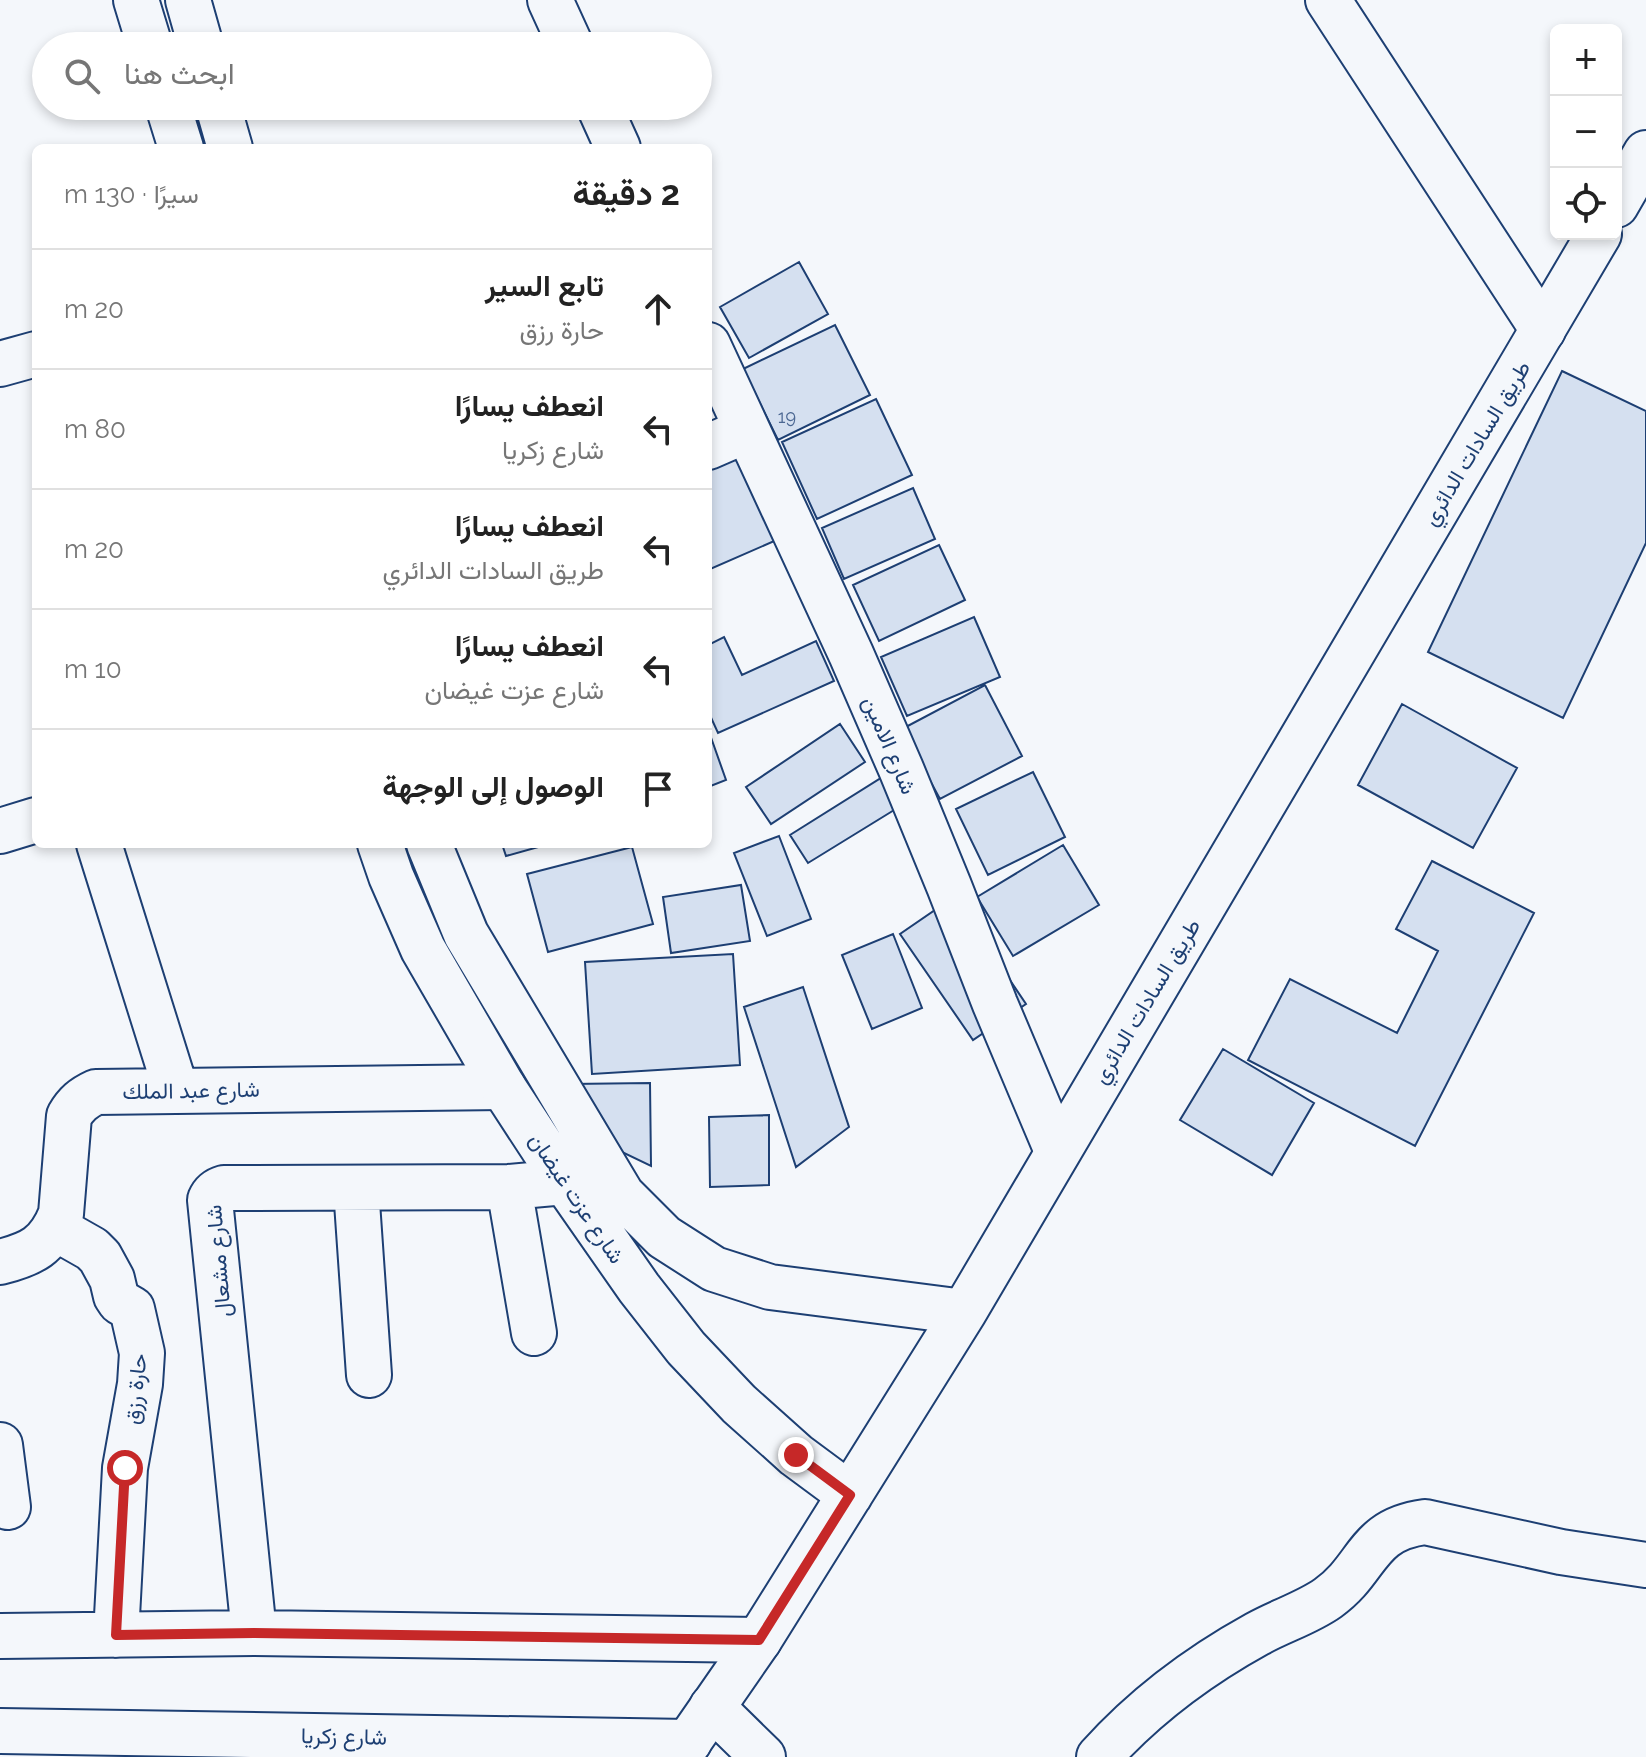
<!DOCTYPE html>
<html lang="ar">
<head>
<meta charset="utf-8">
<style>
	:root { --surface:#fff; --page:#f6f6f6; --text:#222; --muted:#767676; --line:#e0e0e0 }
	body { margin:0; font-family:Raleway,Vazirmatn,sans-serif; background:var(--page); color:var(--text); direction:rtl }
	.controls { position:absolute; right:24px; top:24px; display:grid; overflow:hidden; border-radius:12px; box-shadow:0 4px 12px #0003 }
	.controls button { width:72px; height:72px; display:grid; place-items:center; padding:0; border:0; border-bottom:2px solid var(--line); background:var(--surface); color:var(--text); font:40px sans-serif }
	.stop { position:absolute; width:24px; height:24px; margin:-18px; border:6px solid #c62828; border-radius:50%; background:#fff }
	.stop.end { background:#c62828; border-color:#fff; box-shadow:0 2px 8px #0008 }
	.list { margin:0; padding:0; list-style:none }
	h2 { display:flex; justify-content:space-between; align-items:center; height:104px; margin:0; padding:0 32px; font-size:34px }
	h2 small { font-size:26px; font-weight:400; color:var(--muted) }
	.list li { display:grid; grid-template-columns:52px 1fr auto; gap:24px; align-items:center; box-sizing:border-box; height:120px; padding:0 32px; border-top:2px solid var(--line) }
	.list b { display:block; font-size:30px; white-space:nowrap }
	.list p { margin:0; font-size:26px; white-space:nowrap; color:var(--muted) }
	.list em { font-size:26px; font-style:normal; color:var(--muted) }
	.icon { flex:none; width:44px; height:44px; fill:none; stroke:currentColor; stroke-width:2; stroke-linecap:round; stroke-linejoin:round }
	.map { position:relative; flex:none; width:1646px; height:1757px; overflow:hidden; direction:ltr }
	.search { position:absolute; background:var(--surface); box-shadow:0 4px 12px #0003; left:32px; top:32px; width:680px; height:88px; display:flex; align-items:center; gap:20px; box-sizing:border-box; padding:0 28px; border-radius:44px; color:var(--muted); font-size:30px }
	.panel { position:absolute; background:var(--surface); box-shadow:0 4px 12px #0003; left:32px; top:144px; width:680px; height:704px; border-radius:12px; direction:rtl }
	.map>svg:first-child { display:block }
	.building { fill:#d5e0f0; stroke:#1d3f73; stroke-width:2 }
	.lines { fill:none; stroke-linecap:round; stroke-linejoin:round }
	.street-casing { stroke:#1d3f73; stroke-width:48 }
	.secondary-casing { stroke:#1d3f73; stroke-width:48 }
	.street { stroke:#f4f7fb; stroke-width:44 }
	.secondary { stroke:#f4f7fb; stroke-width:44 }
	.route { stroke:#c62828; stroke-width:10 }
	.labels { text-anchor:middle; stroke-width:6; stroke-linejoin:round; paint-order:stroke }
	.number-label { font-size:18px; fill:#4b6792 }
	.street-label { font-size:22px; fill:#1d3f73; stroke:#f4f7fb }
</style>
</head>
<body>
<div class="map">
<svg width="1646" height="1757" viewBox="0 0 1646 1757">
	<rect width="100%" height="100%" fill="#f4f7fb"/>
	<path class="building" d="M799 262 828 314 749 358 720 307Z
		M835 325 870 395 778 440 743 369Z
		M1562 371 1646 411V543L1563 718 1428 652Z
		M876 399 912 475 817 519 782 442Z
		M736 418 788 535 708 570V431Z
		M913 488 935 539 844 579 822 528Z
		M939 545 965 600 879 641 853 585Z
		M974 617 1000 677 907 716 881 657Z
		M724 637 742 675 816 641 834 681 718 733 708 711V645Z
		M985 685 1022 756 940 799 902 729Z
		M1402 704 1517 768 1473 848 1358 785Z
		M840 724 865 762 771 824 746 787Z
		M708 729 726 780 708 787Z
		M1033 772 1065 837 988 875 956 809Z
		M881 778 899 807 808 863 790 835Z
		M779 836 811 919 767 936 734 853Z
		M502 844H549L506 856Z
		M1063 845 1099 905 1013 956 977 897Z
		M632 847 653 924 548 952 527 874Z
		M1432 861 1534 913 1415 1146 1248 1060 1290 979 1397 1033 1438 951 1396 929Z
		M741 885 750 941 671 953 663 897Z
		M954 897 1026 1004 973 1040 900 934Z
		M893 934 922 1008 872 1029 842 955Z
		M733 954 740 1065 592 1074 585 962Z
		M803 987 849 1127 796 1167 744 1007Z
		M1223 1049 1314 1103 1272 1175 1180 1120Z
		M650 1083 651 1166 572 1128 570 1084Z
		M769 1115V1185L710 1187 709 1117Z"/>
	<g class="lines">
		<defs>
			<path id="street" d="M550 0 571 46
				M1328 0 1543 330
				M599 106 618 148
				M708 345 851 654 901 769 949 886 995 1004 1057 1151
				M0 364 36 354
				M708 447 747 430
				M0 831 36 820
				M99 844 176 1090
				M509 1187 534 1333
				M356 1188 369 1375
				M55 1228 92 1249 100 1257 112 1279 116 1296 120 1302 132 1309 142 1353 140 1384 125 1468 116 1635
				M0 1262C32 1254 48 1246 61 1214L69 1116C76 1104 83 1098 96 1092L503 1087
				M0 1445 8 1507
				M254 1633 210 1200C213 1193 217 1190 224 1188L509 1187 565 1182
				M0 1636 254 1633 759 1640
				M712 1707 763 1757
				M0 1731 689 1742
				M1099 1757C1143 1708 1199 1666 1257 1634 1280 1621 1307 1613 1328 1598 1370 1568 1365 1530 1425 1522L1561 1552 1646 1565"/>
			<path id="secondary" d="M136 0 150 46
				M188 0 201 46
				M168 106 181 148
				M218 106 230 148
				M1616 205 1646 153
				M380 844 391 876 423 949 503 1087 565 1182 639 1288 686 1348 739 1404 796 1455 850 1495
				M429 844 466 934 622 1195 664 1237 714 1269 770 1287 964 1312
				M678 1757 759 1640 964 1312 1599 234"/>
		</defs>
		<use href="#street" class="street-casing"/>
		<use href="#secondary" class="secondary-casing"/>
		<use href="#street" class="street"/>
		<use href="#secondary" class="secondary"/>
	</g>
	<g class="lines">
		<path class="route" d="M125 1468 116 1635 254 1633 759 1640 850 1495 796 1455"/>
	</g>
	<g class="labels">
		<g class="number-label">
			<text x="787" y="423">19</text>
		</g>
		<g class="street-label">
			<text transform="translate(1476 443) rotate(-59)" y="8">طريق السادات الدائري</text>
			<text transform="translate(890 745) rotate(67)" y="8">شارع الامين</text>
			<text transform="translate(1146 1001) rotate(-59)" y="8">طريق السادات الدائري</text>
			<text transform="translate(191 1090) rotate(-1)" y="8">شارع عبد الملك</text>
			<text transform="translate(577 1198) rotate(56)" y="8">شارع عزت غيضان</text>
			<text transform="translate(218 1261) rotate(-95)" y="8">شارع مشعال</text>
			<text transform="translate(135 1389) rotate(-84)" y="8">حارة رزق</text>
			<text transform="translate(344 1736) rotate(1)" y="8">شارع زكريا</text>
		</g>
	</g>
</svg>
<div class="controls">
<button>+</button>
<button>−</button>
<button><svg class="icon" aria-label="locate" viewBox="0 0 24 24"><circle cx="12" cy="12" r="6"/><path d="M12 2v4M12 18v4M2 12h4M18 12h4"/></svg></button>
</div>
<div class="stop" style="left:125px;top:1468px"></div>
<div class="stop end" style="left:796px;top:1455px"></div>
<div class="search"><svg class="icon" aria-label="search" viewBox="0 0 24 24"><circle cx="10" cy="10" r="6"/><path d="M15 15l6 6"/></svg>ابحث هنا</div>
<section class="panel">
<h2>2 دقيقة<small>سيرًا · 130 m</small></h2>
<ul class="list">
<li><svg class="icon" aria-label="ahead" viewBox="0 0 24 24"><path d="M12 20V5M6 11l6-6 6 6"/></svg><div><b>تابع السير</b><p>حارة رزق</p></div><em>20 m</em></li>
<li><svg class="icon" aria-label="left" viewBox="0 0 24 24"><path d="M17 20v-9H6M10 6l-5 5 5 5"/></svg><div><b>انعطف يسارًا</b><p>شارع زكريا</p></div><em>80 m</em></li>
<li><svg class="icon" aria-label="left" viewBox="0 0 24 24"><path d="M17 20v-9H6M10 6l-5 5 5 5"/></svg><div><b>انعطف يسارًا</b><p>طريق السادات الدائري</p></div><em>20 m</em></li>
<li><svg class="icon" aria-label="left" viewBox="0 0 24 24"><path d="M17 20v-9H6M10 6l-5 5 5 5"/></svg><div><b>انعطف يسارًا</b><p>شارع عزت غيضان</p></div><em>10 m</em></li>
<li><svg class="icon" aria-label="arrive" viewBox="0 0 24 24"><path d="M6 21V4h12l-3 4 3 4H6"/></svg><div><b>الوصول إلى الوجهة</b></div></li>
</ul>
</section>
</div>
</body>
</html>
